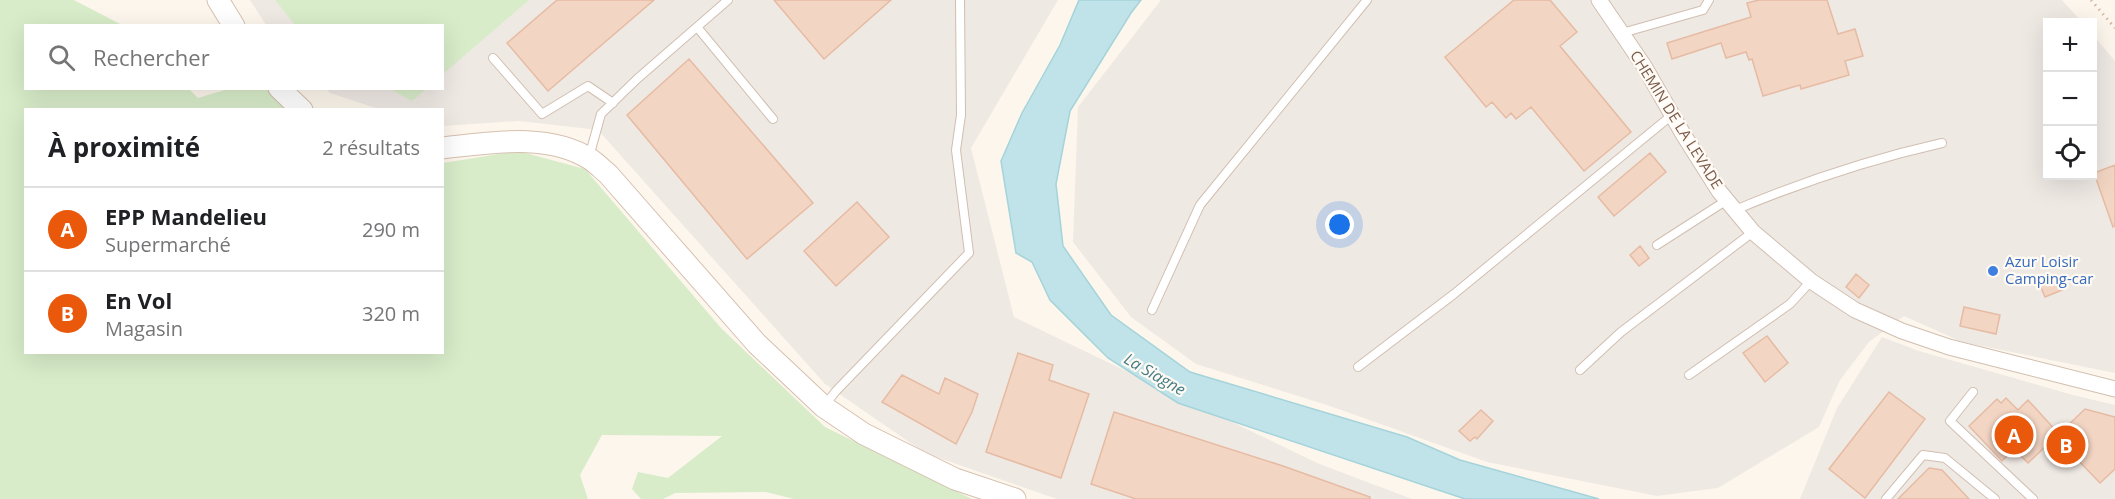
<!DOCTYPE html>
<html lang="fr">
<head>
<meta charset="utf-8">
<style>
	:root { --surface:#fff; --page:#f2f2f2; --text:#202124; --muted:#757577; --line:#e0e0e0; --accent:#ea580c }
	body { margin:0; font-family:"Open Sans",sans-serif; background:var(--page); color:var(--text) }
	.controls { position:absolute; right:18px; top:18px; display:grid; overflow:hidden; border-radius:0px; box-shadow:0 6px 24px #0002 }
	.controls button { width:54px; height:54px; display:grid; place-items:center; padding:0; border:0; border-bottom:2px solid var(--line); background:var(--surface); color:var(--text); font:30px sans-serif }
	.you { position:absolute; left:1340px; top:225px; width:21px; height:21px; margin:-15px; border:4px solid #fff; border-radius:50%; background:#1a73e8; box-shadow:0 0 0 9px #1a73e833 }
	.badge { display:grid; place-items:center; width:39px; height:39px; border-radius:50%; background:var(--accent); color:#fff; font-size:20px; font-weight:700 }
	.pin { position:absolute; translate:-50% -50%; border:3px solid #fff; box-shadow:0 2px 6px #0006 }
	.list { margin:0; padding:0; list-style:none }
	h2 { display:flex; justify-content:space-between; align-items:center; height:78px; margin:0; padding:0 24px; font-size:26px }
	h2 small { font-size:20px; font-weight:400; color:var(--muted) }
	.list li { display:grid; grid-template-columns:39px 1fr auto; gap:18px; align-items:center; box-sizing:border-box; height:84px; padding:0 24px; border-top:2px solid var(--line) }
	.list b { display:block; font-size:22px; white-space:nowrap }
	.list p { margin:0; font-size:20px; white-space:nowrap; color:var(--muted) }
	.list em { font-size:20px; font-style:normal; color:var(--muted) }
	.icon { flex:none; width:33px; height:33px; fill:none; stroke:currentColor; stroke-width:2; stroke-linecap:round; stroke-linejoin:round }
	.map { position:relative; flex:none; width:2115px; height:499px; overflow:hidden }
	.search { position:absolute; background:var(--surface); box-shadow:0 6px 24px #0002; left:24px; top:24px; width:420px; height:66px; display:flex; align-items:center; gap:15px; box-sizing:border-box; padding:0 21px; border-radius:0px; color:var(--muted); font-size:22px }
	.panel { position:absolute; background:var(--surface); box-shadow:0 6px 24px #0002; left:24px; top:108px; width:420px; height:246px; border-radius:0px }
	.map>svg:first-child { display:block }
	.industrial { fill:#efe9e4 }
	.green { fill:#d8ecc9 }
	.water { fill:#bfe3e8; stroke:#a5d3da; stroke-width:1.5 }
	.building { fill:#f3d5c3; stroke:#e6bba3; stroke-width:1.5 }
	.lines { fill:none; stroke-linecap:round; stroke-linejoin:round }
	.service-casing { stroke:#d1beb0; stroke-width:10 }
	.minor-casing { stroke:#d1beb0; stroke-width:17 }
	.secondary-casing { stroke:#d6c0b0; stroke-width:23 }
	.path { stroke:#d9b8a5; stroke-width:3; stroke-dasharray:1.5 4.5; stroke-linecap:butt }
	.service { stroke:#fff; stroke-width:8 }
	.minor { stroke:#fff; stroke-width:15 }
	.secondary { stroke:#fff; stroke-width:21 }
	.shop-dot { fill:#3f7fe0; stroke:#fffaf3; stroke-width:2 }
	.labels { text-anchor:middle; stroke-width:4.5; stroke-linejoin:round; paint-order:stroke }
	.street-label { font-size:15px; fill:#7a5c4d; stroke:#fffaf3 }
	.shop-label { font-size:15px; fill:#366cbe; stroke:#fffaf3; text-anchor:start }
	.water-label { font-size:16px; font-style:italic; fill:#437c86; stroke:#fffaf3 }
</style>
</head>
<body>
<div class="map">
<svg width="2115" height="499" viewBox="0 0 2115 499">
	<rect width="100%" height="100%" fill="#fdf6ec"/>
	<path class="industrial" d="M250 0H1058L971 148 1014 317 1317 463 1412 499H1057L925 453 825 384 598 130 519 121 443 126 442 110 379 109 330 93 326 89 442 88V26L266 25Z
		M1161 0H2062L2082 22H2048V176H2092L2093 35 2115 61V373L1962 342 1904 316 1869 342 1840 380 1819 427 1718 488 1657 496 1487 462 1330 406 1196 364 1131 317 1073 242 1078 107Z
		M1882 337 1919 351 2073 395 2115 405V499H1800L1837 408Z"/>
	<path class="green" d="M0 0H74L122 25 26 26V88L189 89 198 98 228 89H267L287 109 26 110V352H442L443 163 518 151 585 169 721 328 825 427 972 499H794L766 492 675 493 663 499H641L632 489 638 472 668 478 722 436 602 435 580 475 588 499H0Z
		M275 0H529L443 74 442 26 295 25Z
		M390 89H426L412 101Z"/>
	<path class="water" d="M1079 0H1141L1131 13 1070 111 1056 184 1063 246 1111 315 1190 372 1407 437 1460 460 1599 499H1465L1178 403 1108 358 1050 300 1032 262 1016 253 1001 161 1022 113 1060 45Z"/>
	<path class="building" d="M557 0H654L548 91 507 43Z
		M774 0H891L824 59Z
		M1514 0H1550L1577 32 1560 46 1631 132 1584 171 1531 107 1516 119 1511 113 1506 118 1492 102 1486 107 1445 57Z
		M1759 0H1827L1838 34 1855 29 1863 56 1845 61 1849 75 1801 89 1800 85 1763 96 1752 59 1749 60 1746 52 1726 58 1721 43 1672 59 1667 43 1751 17 1747 3Z
		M689 59 813 203 747 259 627 115Z
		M1650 153 1666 172 1614 216 1598 197Z
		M2115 165V226L2113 227 2094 173Z
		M857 202 889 237 836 286 804 251Z
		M1640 246 1649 258 1639 266 1630 255Z
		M1856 274 1869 285 1859 298 1846 287Z
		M2061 275 2067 288 2045 297 2039 283Z
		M1964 307 2000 315 1996 334 1960 326Z
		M1767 336 1788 363 1765 382 1743 353Z
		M1018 353 1053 365 1049 380 1089 394 1061 478 986 452Z
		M902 375 939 394 945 378 978 394 972 412 956 444 882 402Z
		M1889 392 1925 419 1865 498 1829 469Z
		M2006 398 2018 410 2028 400 2059 434 2085 409 2115 417V469L2100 483 2074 456 2066 463 2048 444 2028 463 2014 449 2002 461 1969 426 1997 399 2001 403Z
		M1481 410 1493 421 1477 439 1475 437 1470 441 1459 431Z
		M1114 412 1283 466 1370 497V499H1136L1091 484Z
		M1929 468 1942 470 1969 499H1898Z"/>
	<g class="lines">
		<defs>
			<path id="service" d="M697 27 773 119
				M1622 33 1703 10 1709 0
				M493 58 542 114 588 86 613 103
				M589 157 601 114 637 79 728 0
				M1735 210C1802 182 1871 159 1942 143
				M1657 245 1727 200
				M1152 310 1200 205 1367 0
				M1358 367 1454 294 1672 115
				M1580 370 1621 332 1753 232
				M1689 375 1790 304 1811 281
				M1973 392 1950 421 2033 499
				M825 405 836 391 969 253 956 150 961 115 960 0
				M1886 499 1923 455 1945 458 1995 499"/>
			<path id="minor" d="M1599 0 1644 66 1683 134 1719 191 1753 232 1811 281 1855 310 1902 331 1949 347 2115 389"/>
			<path id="secondary" d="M218 0 234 26
				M279 88 302 110
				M442 148C489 143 548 132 590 159 596 163 602 169 608 174L757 344 824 407 864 434 955 479 1015 499"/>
		</defs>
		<use href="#service" class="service-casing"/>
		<use href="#minor" class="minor-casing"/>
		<use href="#secondary" class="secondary-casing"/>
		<path class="path" d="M2091 0 2115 28"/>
		<use href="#service" class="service"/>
		<use href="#minor" class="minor"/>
		<use href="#secondary" class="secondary"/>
	</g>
	<circle class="shop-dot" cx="1993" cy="271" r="6"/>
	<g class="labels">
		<g class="street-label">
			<text transform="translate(1676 120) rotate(58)" y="5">CHEMIN DE LA LEVADE</text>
		</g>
		<g class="shop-label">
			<text x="2005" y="267">Azur Loisir<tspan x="2005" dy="17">Camping-car</tspan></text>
		</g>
		<g class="water-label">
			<text transform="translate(1155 374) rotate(30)" y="6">La Siagne</text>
		</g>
	</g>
</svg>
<div class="controls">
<button>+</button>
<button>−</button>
<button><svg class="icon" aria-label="locate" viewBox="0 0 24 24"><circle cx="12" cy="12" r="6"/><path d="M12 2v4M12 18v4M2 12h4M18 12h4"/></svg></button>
</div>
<div class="you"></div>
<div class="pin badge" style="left:2014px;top:435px">A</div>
<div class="pin badge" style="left:2066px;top:445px">B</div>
<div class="search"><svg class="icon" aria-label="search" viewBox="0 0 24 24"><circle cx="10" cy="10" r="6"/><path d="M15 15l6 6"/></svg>Rechercher</div>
<section class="panel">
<h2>À proximité<small>2 résultats</small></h2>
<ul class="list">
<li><span class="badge">A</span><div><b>EPP Mandelieu</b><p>Supermarché</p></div><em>290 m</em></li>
<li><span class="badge">B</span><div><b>En Vol</b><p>Magasin</p></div><em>320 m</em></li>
</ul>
</section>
</div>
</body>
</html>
